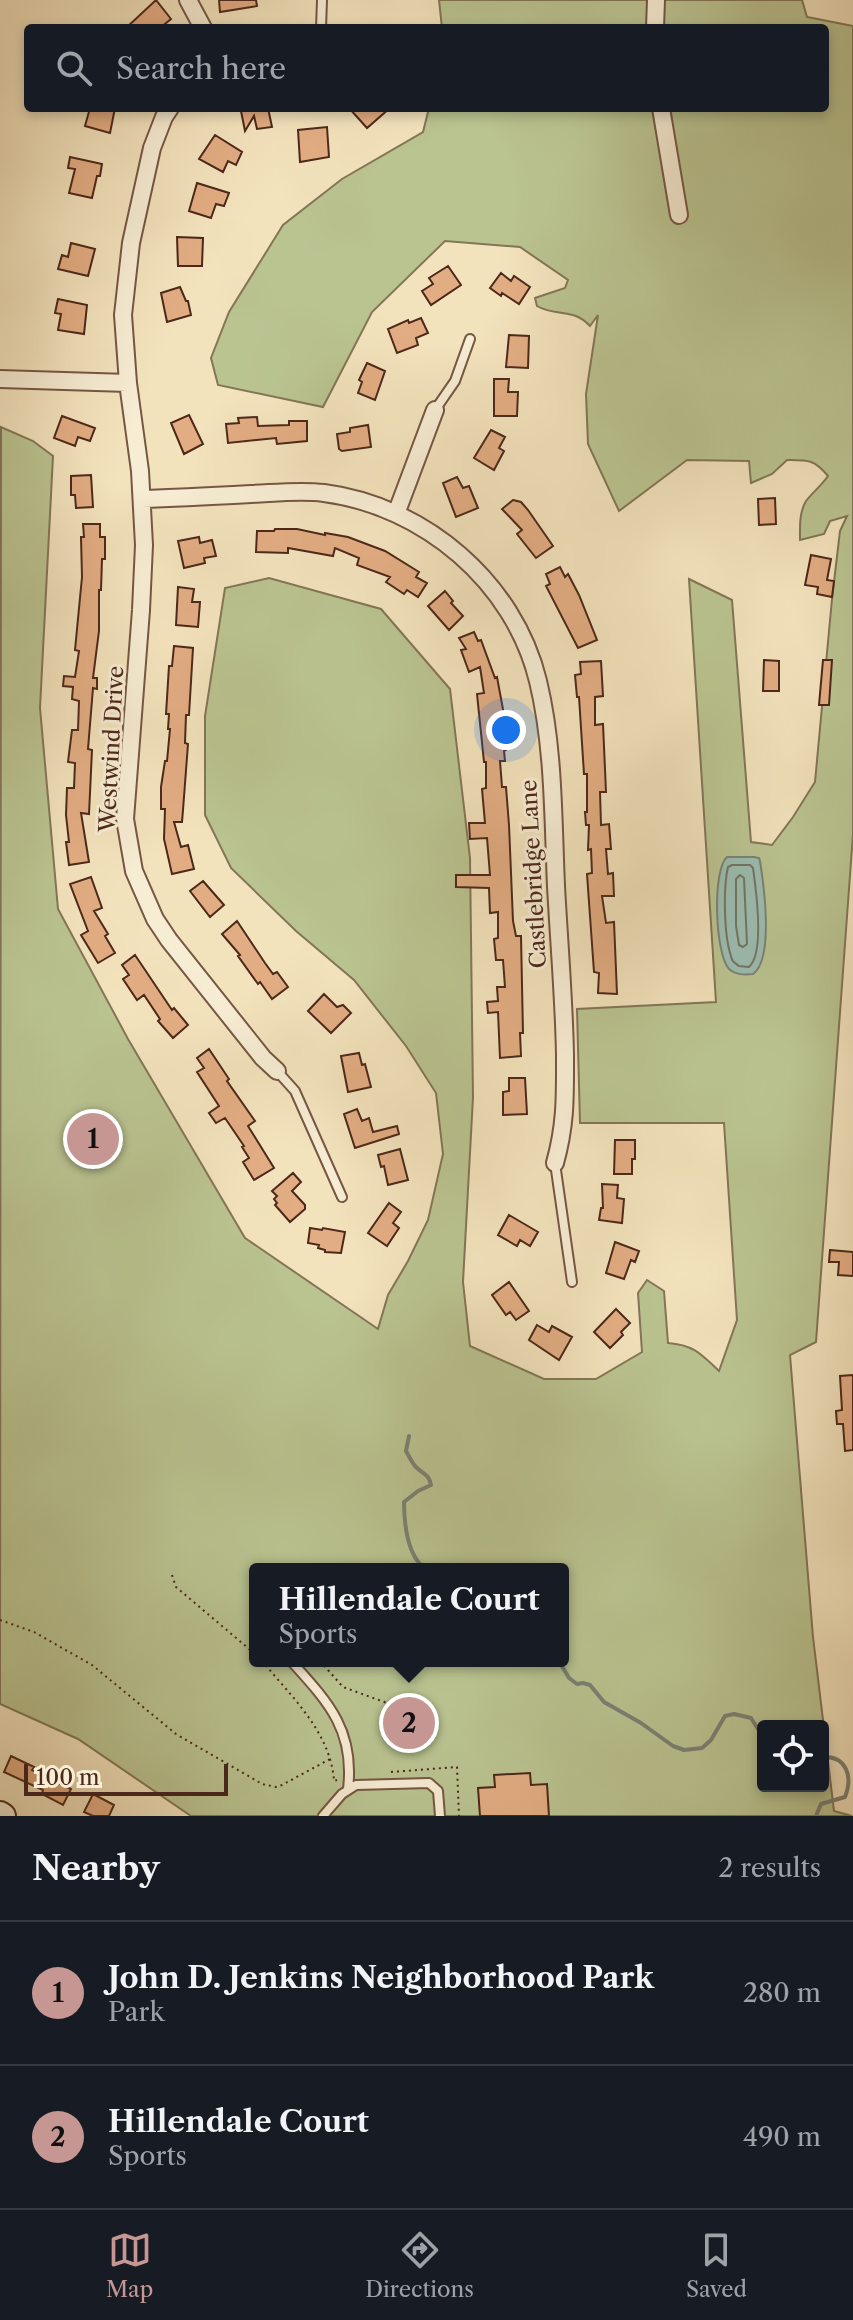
<!DOCTYPE html>
<html lang="en">
<head>
<meta charset="utf-8">
<style>
	:root { --surface:#171b24; --page:#242831; --text:#f1f3f6; --muted:#9ea1a6; --line:#363941; --accent:#c59692 }
	body { margin:0; font-family:"Libre Caslon Text",serif; background:var(--page); color:var(--text) }
	.controls { position:absolute; right:24px; bottom:24px; display:grid; overflow:hidden; border-radius:8px; box-shadow:0 4px 12px #0003 }
	.controls button { width:72px; height:72px; display:grid; place-items:center; padding:0; border:0; border-bottom:2px solid var(--line); background:var(--surface); color:var(--text); font:40px sans-serif }
	.scale { position:absolute; left:24px; bottom:20px; width:204px; box-sizing:border-box; padding-left:8px; border:4px solid #4c281a; border-top:0; font-size:22px; line-height:28px; white-space:nowrap; color:#4c281a; -webkit-text-stroke:6px #f7edd4; paint-order:stroke }
	.you { position:absolute; left:506px; top:730px; width:28px; height:28px; margin:-20px; border:6px solid #fff; border-radius:50%; background:#1a73e8; box-shadow:0 0 0 12px #1a73e833 }
	.badge { display:grid; place-items:center; width:52px; height:52px; border-radius:50%; background:var(--accent); color:#111; font-size:26px; font-weight:700 }
	.pin { position:absolute; translate:-50% -50%; border:4px solid #fff; box-shadow:0 2px 8px #0006 }
	.popup { position:absolute; left:249px; top:1563px; width:320px; height:104px; box-sizing:border-box; display:grid; place-content:center; border-radius:8px; background:var(--surface); filter:drop-shadow(0 2px 6px #0005); font-size:26px; white-space:nowrap; color:var(--muted) }
	.popup b { font-size:30px; color:var(--text) }
	.popup::after { content:''; position:absolute; left:50%; top:100%; margin-left:-16px; border:16px solid transparent; border-top-color:var(--surface) }
	.list { margin:0; padding:0; list-style:none }
	h2 { display:flex; justify-content:space-between; align-items:center; height:104px; margin:0; padding:0 32px; font-size:34px }
	h2 small { font-size:26px; font-weight:400; color:var(--muted) }
	.list li { display:grid; grid-template-columns:52px 1fr auto; gap:24px; align-items:center; box-sizing:border-box; height:144px; padding:0 32px; border-top:2px solid var(--line) }
	.list b { display:block; font-size:30px; white-space:nowrap }
	.list p { margin:0; font-size:26px; white-space:nowrap; color:var(--muted) }
	.list em { font-size:26px; font-style:normal; color:var(--muted) }
	.icon { flex:none; width:44px; height:44px; fill:none; stroke:currentColor; stroke-width:2; stroke-linecap:round; stroke-linejoin:round }
	.map { position:relative; flex:none; width:853px; height:1816px; overflow:hidden }
	.search { position:absolute; background:var(--surface); box-shadow:0 4px 12px #0003; left:24px; right:24px; top:24px; height:88px; display:flex; align-items:center; gap:20px; box-sizing:border-box; padding:0 28px; border-radius:8px; color:var(--muted); font-size:30px }
	.sheet { height:392px; background:var(--surface) }
	nav { display:flex; justify-content:space-around; align-items:center; box-sizing:border-box; height:112px; border-top:2px solid var(--line); background:var(--surface); font-size:22px; color:var(--muted) }
	nav a { display:grid; justify-items:center; gap:4px }
	nav .on { color:var(--accent) }
	.map>svg:first-child { display:block }
	.green { fill:#bac491; stroke:#837656; stroke-width:2; fill-rule:evenodd }
	.water { fill:#9bbeb2; stroke:#7b8275; stroke-width:2 }
	.lines { fill:none; stroke-linecap:round; stroke-linejoin:round }
	.shore { stroke:#747366; stroke-width:2 }
	.stream { stroke:#7b8275; stroke-width:4 }
	.building { fill:#e3ad83; stroke:#4c281a; stroke-width:2 }
	.service-casing { stroke:#765743; stroke-width:12 }
	.minor-casing { stroke:#765743; stroke-width:20 }
	.secondary-casing { stroke:#4c281a; stroke-width:28 }
	.path { stroke:#4c281a; stroke-width:2; stroke-dasharray:2 4; stroke-linecap:butt }
	.service { stroke:#f7edd4; stroke-width:8 }
	.minor { stroke:#f7edd4; stroke-width:16 }
	.secondary { stroke:#f7edd4; stroke-width:24 }
	.labels { text-anchor:middle; stroke-width:6; stroke-linejoin:round; paint-order:stroke }
	.street-label { font-size:22px; fill:#4c281a; stroke:#f7edd4 }
</style>
</head>
<body>
<div class="map">
<svg width="853" height="1816" viewBox="0 0 853 1816">
	<rect width="100%" height="100%" fill="#f3e3bd"/>
	<filter id="stains"><feTurbulence type="fractalNoise" baseFrequency=".0025" numOctaves="4"/><feColorMatrix values="0 0 0 0 .2 0 0 0 0 .09 0 0 0 0 .02 0 0 0 .5 -.17"/></filter>
	<radialGradient id="worn" r=".72"><stop offset=".6" stop-color="#630" stop-opacity="0"/><stop offset="1" stop-color="#630" stop-opacity=".3"/></radialGradient>
	<path class="green" d="M439 0H802L807 17 853 26V834L816 1342 790 1355 813 1637 834 1811 852 1816H191L78 1739 0 1704 1 427 33 441 53 456 40 708 58 909 128 1039 245 1238 378 1329 388 1295 408 1261 428 1220 443 1154 436 1093 406 1046 354 980 296 931 231 868 205 815V716L225 588 269 578 381 609 450 689 470 858 473 1097 463 1282 470 1346 544 1379H596L642 1352 638 1293 647 1280 664 1291 668 1343C694 1345 701 1354 719 1371L737 1320 724 1123H580L577 1009 716 1002 689 579 732 600 751 842 772 845 793 817 815 782 832 599 840 531 847 516 830 521 824 534 800 540C800 527 799 513 806 501 811 494 822 485 828 476 814 459 808 460 787 460L772 474 751 483 749 461 687 460 619 511 588 444 586 394 598 315 590 326C572 307 555 317 537 306L535 298 565 288 568 280 520 247 445 241 372 312 323 407 218 385 211 358 229 312 283 225 342 179 423 132 429 108H825V28H442ZM255 1569H563V1661H255ZM763 1726H823V1786H763Z"/>
	<path class="water" d="M727 857H754L759 858 760 861C764 886 774 959 753 974 744 975 736 975 729 969 715 954 712 870 727 857Z"/>
	<g class="lines">
		<path class="shore" d="M732 865H750L753 868C756 889 765 953 749 967L739 966C734 962 732 962 731 956 724 936 723 888 728 867Z
			M740 875 744 878 747 944 743 947 739 945 736 926V879Z"/>
		<path class="stream" d="M409 1436 406 1451C409 1456 412 1463 416 1467 423 1474 429 1474 431 1485L418 1491 404 1502C404 1522 407 1557 426 1569
			M559 1661 569 1678 577 1684 583 1683 590 1685 604 1702 641 1723 673 1746 684 1750 702 1748 711 1740 725 1716 734 1714 751 1718 763 1737
			M816 1816 821 1804 845 1797C853 1777 847 1756 823 1757"/>
	</g>
	<path class="building" d="M156 0 171 19 160 28H126Z
		M219 0H256L257 6 220 12Z
		M90 108H115L110 133 85 126Z
		M253 108H268L272 127 257 129 254 116 245 131 241 111Z
		M349 108H390L367 128Z
		M327 127 329 157 300 162 298 130Z
		M215 135 242 152 236 165 228 161 223 172 199 159Z
		M70 157 102 164 100 176H97L92 198 69 193 75 169 68 168Z
		M197 183 229 193 224 206 216 204 211 218 189 211Z
		M177 237 203 238 202 266H178Z
		M71 243 95 249 88 276 58 269 62 255 68 257Z
		M448 266 461 285 431 305 422 291 433 284 429 278Z
		M501 273 511 281 514 276 530 287 519 304 502 293 501 296 490 288Z
		M180 287 186 301H188L191 315 167 322 161 293Z
		M58 299 87 305 84 334 58 330 61 314 55 313Z
		M421 318 428 333 416 338 418 345 397 353 388 329 408 320 409 323Z
		M509 335 529 336 528 368 506 367Z
		M367 363 385 371 375 400 358 393 362 382 359 380Z
		M494 379H509L508 392H518L517 416H494Z
		M189 415 203 444 184 454 171 423Z
		M62 416 95 428 90 441 78 437 75 446 54 438Z
		M257 417 258 426 289 425V421H307V441L277 444 276 438 228 443 226 424 239 423 238 418Z
		M368 425 371 447 342 451 339 449 337 434 350 432V428Z
		M491 430 505 437 499 448 504 451 494 470 474 458Z
		M91 475 93 507 76 508 75 495H71V476Z
		M457 477 463 488 469 486 478 508 456 517 443 483Z
		M775 498 776 524 759 525 758 499Z
		M513 500 521 502 528 510 553 546 536 558 517 534 522 530 502 509Z
		M83 524H100V537H105V559H102L101 590H99V631L93 678H97V689L93 688 88 749 92 750 89 814 81 813 89 862 69 865 66 842H69L66 815 67 788H74L75 763 68 762 72 730H78L79 701 72 699 73 687 63 686 64 676 75 677 79 651 75 650 82 577 81 537H84Z
		M275 529H297L325 535V533L348 537 385 551 419 572 416 577 427 583 418 597 407 590 404 594 386 582 390 577 357 565 359 558 335 548 333 556 288 548V553L256 552 257 531H274Z
		M199 537 200 543 212 540 216 556 204 558 205 563 184 568 178 541Z
		M811 555 831 559 827 580 834 581 832 597 817 594 818 587 805 585Z
		M560 567 565 577 568 574 579 595 597 640 578 648 546 586 550 584 546 574Z
		M178 587 194 589 192 602H200L198 627 176 625Z
		M445 591 453 601 451 603 463 616 449 630 428 606Z
		M474 632 478 641 481 640 495 678 497 677 505 720 506 750 504 751 505 761H500L502 787H506L509 825 513 921 516 936H521L523 1033H520L521 1056 500 1058 498 1012 488 1013 487 1002 498 1001 497 987H505L503 960H496L494 939 498 938V912L490 913 489 888 456 887V875H490L487 838 470 839 469 823H485L482 789 486 788V762H484L477 694 484 693 480 667 469 672 461 650 466 649 459 638Z
		M174 646 193 648 189 715H186L185 743 188 744 183 810 182 822H174L181 847 188 845 194 869 172 874 164 839 165 809H161V787L165 761H167L170 729H168L169 714H166L169 666H172Z
		M764 660 779 661V691H763Z
		M823 660H832L829 705H819Z
		M601 661 603 696 595 697V725L603 724 606 792H600L601 825 609 824 611 849H606L608 874 613 873 614 896H602L606 923 614 922 617 994 598 993 599 973 594 972 587 874 592 873 591 849 588 850 589 825H586L585 812H587V774H584L579 697H577L575 675 581 674 580 662Z
		M91 877 102 908 94 911 108 934 105 936 115 953 98 963 81 935 88 931 70 884Z
		M203 881 224 905 210 917 190 891Z
		M237 921 265 963 273 974 277 972 288 987 272 999 260 982 258 984 238 956 240 955 222 934Z
		M135 955 172 1010 174 1008 188 1025 173 1038 158 1021 160 1019 144 995 137 1000 123 979 129 975 122 965Z
		M324 994 337 1007 343 1005 351 1013 331 1033 308 1011Z
		M209 1049 229 1079 227 1081 255 1121 248 1126 274 1168 254 1180 243 1162 249 1158 242 1147 244 1146 225 1118 216 1123 209 1113 219 1106 197 1072 204 1068 197 1058Z
		M359 1053 362 1065 365 1064 371 1087 348 1092 341 1056Z
		M509 1078H525L527 1114 503 1115V1092L509 1091Z
		M357 1109 362 1121 369 1118 373 1132 397 1126 399 1134 355 1148 344 1114Z
		M615 1140H635V1159H632V1174H614Z
		M400 1149 408 1180 388 1185 384 1166 381 1167 378 1155Z
		M293 1173 301 1182 292 1191 305 1205V1209L290 1222 275 1205 277 1203 274 1199 277 1196 272 1191Z
		M602 1184 618 1185 617 1198 624 1199 622 1223 599 1220 601 1208H603Z
		M389 1203 401 1212 393 1223 399 1228 387 1246 368 1233Z
		M509 1215 538 1232 530 1246 520 1240 517 1246 498 1235Z
		M310 1228 322 1230 323 1228 345 1232 341 1253 325 1252V1250L318 1248 319 1245 308 1243Z
		M615 1242 639 1251 635 1262 631 1260 624 1279 606 1273Z
		M830 1250 853 1252V1276L838 1275 839 1262H829Z
		M509 1282 529 1311 516 1320 510 1312 506 1315 492 1295Z
		M616 1309 630 1323 621 1332 623 1335 610 1348 594 1332Z
		M537 1325 549 1332 552 1326 572 1337 559 1360 529 1340Z
		M853 1375V1450L845 1451 843 1424H837L836 1411 842 1410 840 1376Z
		M11 1756 34 1767 32 1770 71 1789 63 1805 42 1794 43 1790 4 1772Z
		M530 1773 531 1785 547 1784 549 1816H480L478 1788 495 1787 494 1775Z
		M93 1794 114 1805 109 1816H93L84 1812Z"/>
	<g class="lines">
		<defs>
			<path id="service" d="M321 28 322 0
				M435 410 455 381 470 339
				M277 1071 295 1091 342 1197
				M555 1163 572 1282
				M291 1661C328 1702 355 1730 348 1789
				M323 1816 342 1794 356 1785 429 1783 438 1791 440 1816"/>
			<path id="minor" d="M188 0 203 28
				M655 28 656 0
				M170 108 164 117 152 148 131 243 123 315 128 383 140 471 144 545 141 610 125 819 134 871 155 919 169 940 263 1058 277 1071
				M661 108 679 215
				M0 379 128 383
				M142 499C179 498 215 496 251 494 275 493 300 490 324 493 424 506 514 582 538 681 554 747 553 818 556 886 559 942 564 999 565 1055 565 1096 566 1123 555 1163
				M396 514 435 410"/>
			<path id="secondary" d="M0 1814 3 1816"/>
		</defs>
		<use href="#service" class="service-casing"/>
		<use href="#minor" class="minor-casing"/>
		<use href="#secondary" class="secondary-casing"/>
		<path class="path" d="M172 1575 176 1587 255 1654
			M0 1620 34 1632 92 1665 176 1734 262 1784 276 1787 282 1785 330 1759
			M262 1661C291 1696 331 1733 334 1781L337 1780
			M320 1661 343 1687 387 1703
			M391 1772 457 1767 459 1816"/>
		<use href="#service" class="service"/>
		<use href="#minor" class="minor"/>
		<use href="#secondary" class="secondary"/>
	</g>
	<g class="labels">
		<g class="street-label">
			<text transform="translate(111 749) rotate(-87)" y="8">Westwind Drive</text>
			<text transform="translate(533 874) rotate(-93)" y="8">Castlebridge Lane</text>
		</g>
	</g>
	<rect width="100%" height="100%" filter="url(#stains)"/>
	<rect width="100%" height="100%" fill="url(#worn)"/>
</svg>
<div class="controls">
<button><svg class="icon" aria-label="locate" viewBox="0 0 24 24"><circle cx="12" cy="12" r="6"/><path d="M12 2v4M12 18v4M2 12h4M18 12h4"/></svg></button>
</div>
<div class="scale">100 m</div>
<div class="you"></div>
<div class="pin badge" style="left:93px;top:1139px">1</div>
<div class="pin badge" style="left:409px;top:1723px">2</div>
<div class="popup"><b>Hillendale Court</b>Sports</div>
<div class="search"><svg class="icon" aria-label="search" viewBox="0 0 24 24"><circle cx="10" cy="10" r="6"/><path d="M15 15l6 6"/></svg>Search here</div>
</div>
<section class="sheet">
<h2>Nearby<small>2 results</small></h2>
<ul class="list">
<li><span class="badge">1</span><div><b>John D. Jenkins Neighborhood Park</b><p>Park</p></div><em>280 m</em></li>
<li><span class="badge">2</span><div><b>Hillendale Court</b><p>Sports</p></div><em>490 m</em></li>
</ul>
</section>
<nav>
<a class="on"><svg class="icon" aria-label="map" viewBox="0 0 24 24"><path d="M3 6l6-2 6 2 6-2v14l-6 2-6-2-6 2zM9 4v14M15 6v14"/></svg>Map</a>
<a><svg class="icon" aria-label="directions" viewBox="0 0 24 24"><path d="M12 3l9 9-9 9-9-9zM9 14v-3h6M13 9l2 2-2 2"/></svg>Directions</a>
<a><svg class="icon" aria-label="saved" viewBox="0 0 24 24"><path d="M7 4h10v16l-5-4-5 4z"/></svg>Saved</a>
</nav>
</body>
</html>
